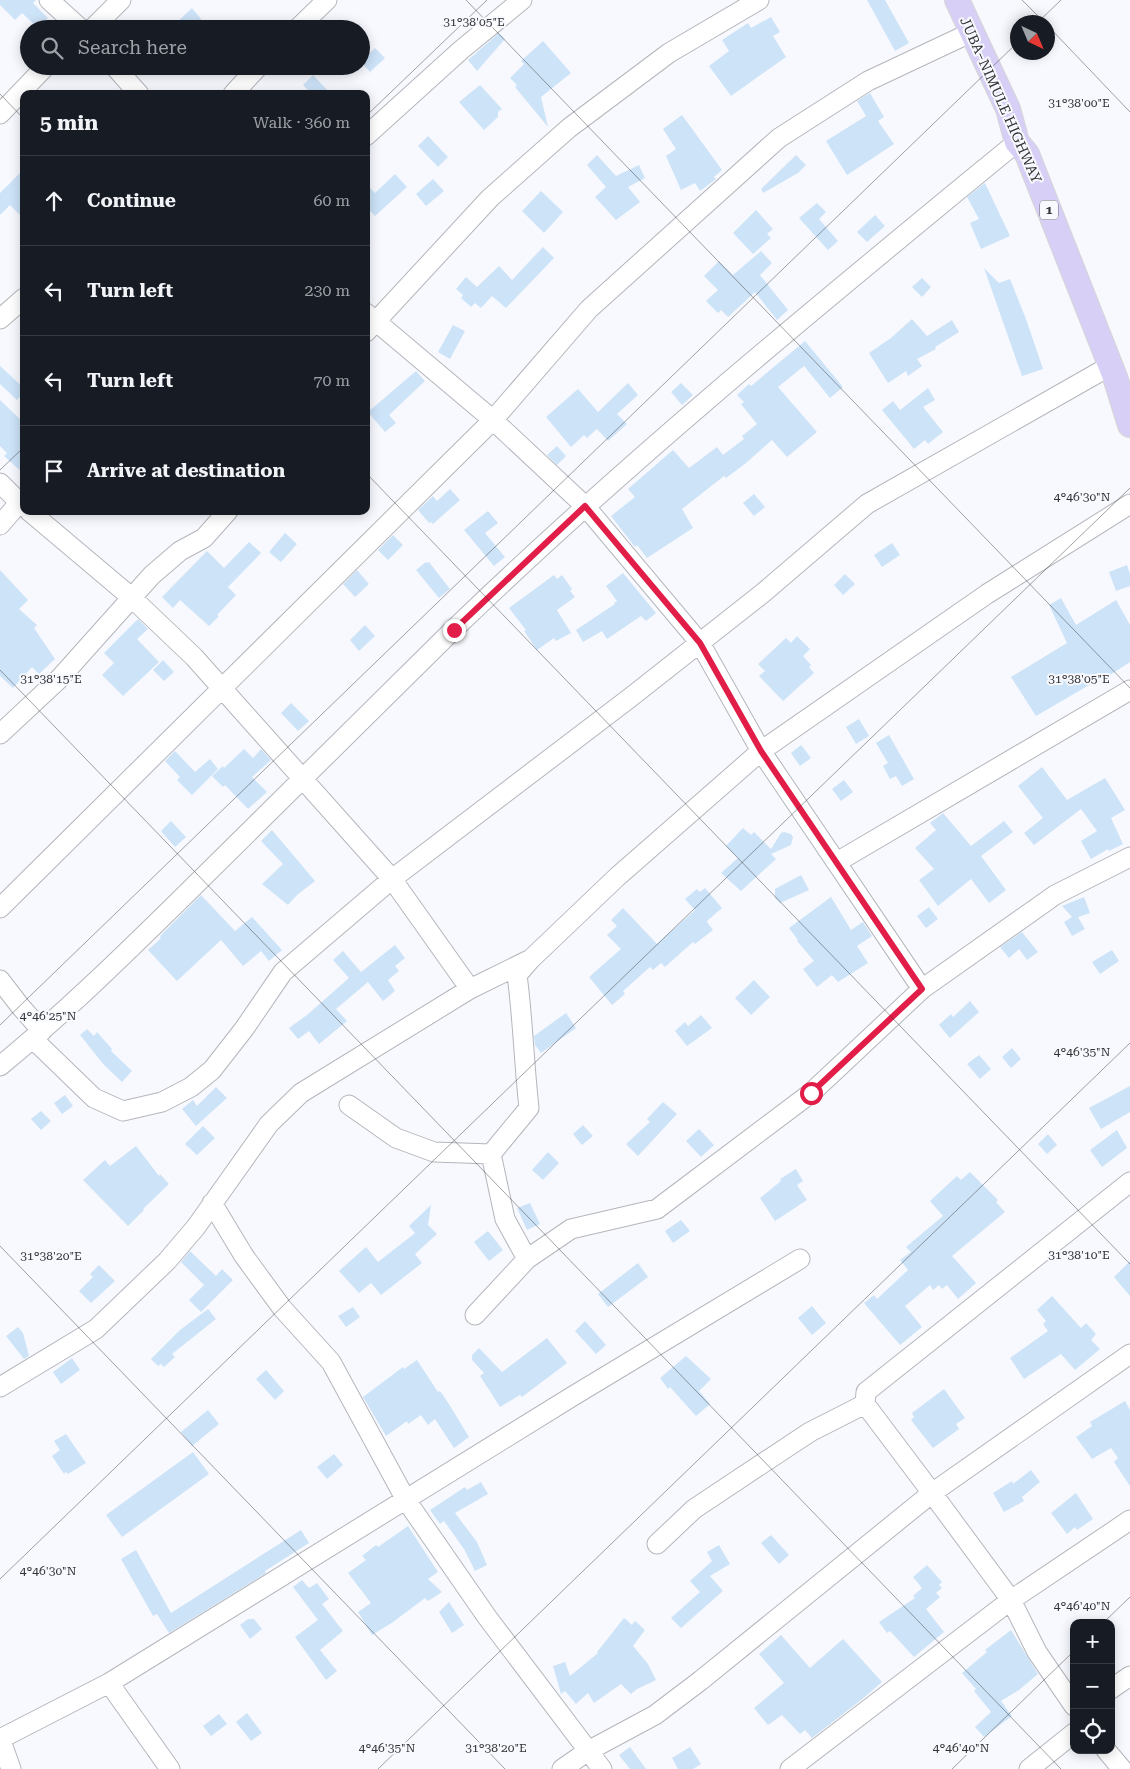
<!DOCTYPE html>
<html lang="en">
<head>
<meta charset="utf-8">
<style>
	:root { --surface:#171b24; --page:#242831; --text:#f1f3f6; --muted:#9ea1a6; --line:#363941 }
	body { margin:0; font-family:"Roboto Serif",serif; background:var(--page); color:var(--text) }
	.controls { position:absolute; right:15px; bottom:15px; display:grid; overflow:hidden; border-radius:10px; box-shadow:0 2px 12px #0003 }
	.controls button { width:45px; height:45px; display:grid; place-items:center; padding:0; border:0; border-bottom:1px solid var(--line); background:var(--surface); color:var(--text); font:25px sans-serif }
	.compass { position:absolute; left:1010px; top:15px; width:45px; height:45px; border-radius:50%; background:var(--surface); box-shadow:0 2px 12px #0003; rotate:136deg }
	.stop { position:absolute; width:15px; height:15px; margin:-11px; border:4px solid #e11d48; border-radius:50%; background:#fff }
	.stop.end { background:#e11d48; border-color:#fff; box-shadow:0 1px 5px #0008 }
	.list { margin:0; padding:0; list-style:none }
	h2 { display:flex; justify-content:space-between; align-items:center; height:65px; margin:0; padding:0 20px; font-size:21px }
	h2 small { font-size:16px; font-weight:400; color:var(--muted) }
	.list li { display:grid; grid-template-columns:32px 1fr auto; gap:15px; align-items:center; box-sizing:border-box; height:90px; padding:0 20px; border-top:1px solid var(--line) }
	.list b { display:block; font-size:19px; white-space:nowrap }
	.list em { font-size:16px; font-style:normal; color:var(--muted) }
	.icon { flex:none; width:28px; height:28px; fill:none; stroke:currentColor; stroke-width:2; stroke-linecap:round; stroke-linejoin:round }
	.map { position:relative; flex:none; width:1130px; height:1769px; overflow:hidden }
	.search { position:absolute; background:var(--surface); box-shadow:0 2px 12px #0003; left:20px; top:20px; width:350px; height:55px; display:flex; align-items:center; gap:12px; box-sizing:border-box; padding:0 18px; border-radius:28px; color:var(--muted); font-size:19px }
	.panel { position:absolute; background:var(--surface); box-shadow:0 2px 12px #0003; left:20px; top:90px; width:350px; height:425px; border-radius:10px }
	.map>svg:first-child { display:block }
	.building { fill:#cde3f8 }
	.lines { fill:none; stroke-linecap:round; stroke-linejoin:round }
	.minor-casing { stroke:#b4b6bc; stroke-width:21 }
	.major-casing { stroke:#d6d6d6; stroke-width:26 }
	.minor { stroke:#fff; stroke-width:19 }
	.major { stroke:#d7cff5; stroke-width:24 }
	.route { stroke:#e11d48; stroke-width:6 }
	.ticks { fill:none; stroke:#313234; stroke-width:1; stroke-opacity:0.45 }
	.labels { text-anchor:middle; stroke-width:4; stroke-linejoin:round; paint-order:stroke }
	.shield { fill:#f8f9fe; stroke:#6d6e71; stroke-width:1 }
	.shield-label { font-size:12px; font-weight:bold; fill:#313234 }
	.street-label { font-size:14px; fill:#313234; stroke:#f8f9fe }
	.ticks-label { font-size:12px; text-anchor:middle; fill:#313234; stroke:#f8f9fe; stroke-width:4; stroke-linejoin:round; paint-order:stroke }
</style>
</head>
<body>
<div class="map">
<svg width="1130" height="1769" viewBox="0 0 1130 1769">
	<rect width="100%" height="100%" fill="#f8f9fe"/>
	<path class="building" d="M0 0H36L33 3 48 18 38 28 22 13 15 20 0 5Z
		M867 0H885L909 43 895 51Z
		M192 8 209 29H170Z
		M771 17 780 32 773 36 786 57 731 96 709 66 729 51 722 40 748 23 751 28Z
		M499 33 505 39 477 71 468 60Z
		M543 41 571 73 541 97 548 127 515 87 517 85 510 78 524 64 521 61Z
		M375 48 385 58 370 72 361 62Z
		M313 75 331 94H312L303 85Z
		M480 85 502 109 498 112V117L484 130 459 102Z
		M870 93 884 117 878 121 894 144 847 175 826 141 866 116 857 101Z
		M682 115 722 170 714 177 716 179 700 191 695 183 681 190 666 156 676 149 663 129Z
		M428 136 448 157 438 167 418 146Z
		M597 155 616 176 639 165 645 178 628 187 640 202 616 220 595 197 606 187 587 165Z
		M796 155 806 165 798 173 763 193 761 189Z
		M24 169V219L10 205 0 215V193Z
		M395 174 407 187 375 216 366 207V184L375 193Z
		M433 179 444 191 426 206 416 194Z
		M985 183 1010 236 981 249 970 223 979 219 967 197Z
		M541 191 563 212 544 233 522 211Z
		M817 203 826 212 819 219 838 241 828 250 799 218Z
		M756 210 773 229 767 234 771 238 753 254 733 233Z
		M875 215 885 226 867 242 857 232Z
		M543 247 554 258 506 308 492 296 481 308 475 303 471 307 461 298 463 295 456 289 466 277 477 287 499 266 512 280Z
		M761 251 772 263 760 275 788 310 777 320 755 292 728 317 721 310 718 313 706 301 718 290 704 276 719 261 733 275Z
		M984 268 999 283 1010 279 1026 319 1043 369 1022 376Z
		M922 278 931 287 922 297 912 287Z
		M912 319 927 336 952 320 959 332 935 347 936 349 917 359 922 366 908 376 906 371 888 383 869 353 891 338Z
		M453 325 465 331 450 359 438 352Z
		M805 341 843 387 830 398 804 366 778 387 817 432 787 457 772 440 746 463 726 478 724 476 682 509 693 528 647 558 637 545 635 547 611 516 635 497 628 489 673 450 689 468 717 447 723 455 744 439 742 436 757 424 741 404 744 402 737 395 749 384 751 386Z
		M0 366 24 388V392L17 400 0 384Z
		M416 371 425 381 389 415 396 423 385 432 368 412Z
		M628 383 638 395 617 414 627 424 608 441 597 429 587 438 584 435 571 447 546 417 578 389 598 412Z
		M681 383 693 395 682 405 671 392Z
		M928 388 935 400 923 407 943 432 928 444 925 440 914 449 882 410 893 401 900 410Z
		M0 400 24 423V474L4 456 7 453 0 446Z
		M557 446 566 456 557 465 547 455Z
		M450 489 460 500 433 524 431 522 429 523 418 510 433 496 437 501Z
		M754 494 765 507 754 516 743 503Z
		M488 511 498 523 485 533 505 557 494 566 464 530Z
		M285 533 297 544 281 562 269 552Z
		M393 535 403 545 388 560 378 550Z
		M249 542 261 553 228 587 236 595 217 615 219 616 209 626 180 600 173 608 162 597 207 551 224 568Z
		M892 543 900 555 882 567 874 555Z
		M426 562 428 563 429 562 450 589 439 598 416 570Z
		M1127 565 1130 574V586L1116 591 1109 572Z
		M0 570 28 600 19 609 37 625 34 628 55 659 39 674 32 667 13 688 0 676Z
		M357 570 369 584 355 597 343 584Z
		M623 573 656 613 646 621 641 616 607 639 602 631 583 642 576 630 615 604 614 603 617 601 606 586Z
		M845 574 855 584 843 595 834 585Z
		M554 575 557 579 562 575 572 589 570 591 575 597 557 610 571 633 556 641 554 638 537 650 524 631 526 630 509 608Z
		M1061 598 1076 625 1116 600 1130 625V662L1104 679 1103 677 1036 716 1011 677 1067 643 1049 605Z
		M138 619 148 629 137 639 159 662 123 696 102 675 114 663 104 653Z
		M365 625 375 636 359 651 350 640Z
		M797 636 810 649 803 656 811 665 809 667 814 673 783 701 759 676 765 671 758 664 786 638 791 643Z
		M163 660 174 672 164 681 153 670Z
		M291 703 309 721 298 731 281 713Z
		M859 719 869 736 856 744 846 727Z
		M889 735 914 779 902 786 896 776 890 779 883 766 888 763 876 743Z
		M801 745 811 758 800 766 791 753Z
		M244 749 253 758 261 749 271 760 252 777 267 792 248 809 225 785 223 787 212 776 223 766 224 768Z
		M175 751 195 772 210 759 218 769 192 795 177 780 180 777 165 761Z
		M1042 767 1067 800 1105 778 1125 810 1111 818 1123 844 1109 851 1108 849 1091 859 1081 841 1097 831 1081 809 1034 845 1024 833 1043 818 1018 786Z
		M844 780 853 792 841 801 832 789Z
		M943 813 971 846 1004 821 1013 832 981 856 1006 890 989 903 971 879 938 906 919 880 934 869 915 848 936 830 930 823Z
		M171 821 186 837 175 847 161 831Z
		M743 828 751 835 754 832 771 849 781 833 784 832 791 834 793 837 791 845 771 854 776 859 741 891 721 873 738 858 726 846Z
		M272 830 315 881 297 895 288 905 262 884 283 864 261 841Z
		M801 875 809 890 780 903 775 898V889Z
		M705 888 722 908 708 920 707 922 713 930 695 944 693 942 665 967 661 963 653 970 650 967 623 991 625 994 612 1005 589 977 621 949 607 935 617 926 611 920 623 908 657 944 695 910 685 899 697 889 700 892Z
		M201 895 235 931 252 917 282 950 269 961 261 951 243 966 221 940 177 981 148 950 161 938 160 936Z
		M831 897 851 930 863 922 872 936 857 946 868 963 838 982 832 975 817 987 803 969 814 961 797 941 798 940 789 928Z
		M1084 897 1090 913 1078 917 1085 929 1072 936 1064 922 1072 917 1062 906Z
		M929 907 938 919 926 928 917 916Z
		M1022 932 1038 952 1027 960 1019 949 1009 958 1000 947Z
		M395 945 405 958 395 966 399 971 388 980 395 991 383 1001 368 982 336 1009 347 1021 319 1044 309 1031 298 1039 289 1028 307 1015 349 978 333 960 343 951 361 972Z
		M1112 950 1119 961 1100 974 1092 962Z
		M754 980 770 997 751 1015 735 998Z
		M970 1001 979 1012 950 1038 939 1025 951 1014 953 1017Z
		M566 1013 576 1028 541 1053 535 1045 534 1036Z
		M701 1015 712 1028 687 1046 675 1031 685 1022 688 1026Z
		M87 1029 94 1036 97 1032 112 1049 111 1051 132 1071 122 1082 104 1065 80 1035Z
		M1012 1048 1021 1059 1011 1068 1002 1057Z
		M979 1055 991 1069 980 1079 967 1064Z
		M1130 1086V1112L1101 1129 1089 1108Z
		M216 1087 227 1098 196 1126 182 1109 193 1100 197 1106Z
		M65 1095 73 1106 62 1114 54 1103Z
		M663 1102 677 1114 638 1156 626 1144 650 1122 647 1119Z
		M41 1111 51 1121 41 1130 31 1119Z
		M583 1125 593 1136 582 1145 573 1134Z
		M203 1126 215 1138 197 1155 185 1144Z
		M699 1129 714 1145 701 1157 686 1141Z
		M1117 1130 1127 1148 1102 1167 1090 1150Z
		M1048 1134 1057 1145 1047 1154 1038 1144Z
		M136 1146 159 1176 160 1174 169 1184 143 1209 144 1210 128 1226 83 1180 105 1160 110 1166Z
		M548 1152 559 1163 543 1180 532 1170Z
		M796 1169 803 1181 797 1185 807 1200 775 1221 760 1198 781 1181 780 1179Z
		M970 1172 998 1200 996 1202 1005 1212 952 1256 976 1283 958 1299 947 1285 942 1289 939 1285 933 1290 930 1285 916 1297 905 1306 922 1327 900 1345 864 1303 874 1295 877 1299 908 1270 900 1260 911 1252 906 1247 943 1216 930 1201 957 1176 961 1180Z
		M530 1203 540 1224 527 1230 517 1208Z
		M431 1205 428 1225 437 1234 415 1254 422 1263 381 1295 371 1283 359 1293 339 1271 366 1247 378 1262 415 1233 409 1226Z
		M681 1220 690 1231 673 1243 665 1231Z
		M488 1231 503 1250 489 1261 474 1242Z
		M190 1251 216 1276 222 1269 233 1280 201 1312 189 1300 204 1285 181 1262Z
		M1130 1261V1296L1114 1277Z
		M638 1263 648 1277 608 1307 598 1294Z
		M99 1265 115 1281 91 1303 79 1291 93 1277 90 1274Z
		M1052 1296 1081 1328 1086 1323 1096 1334 1091 1340 1100 1349 1075 1370 1061 1354 1024 1379 1010 1358 1048 1331 1043 1324 1046 1321 1037 1310Z
		M812 1306 826 1323 812 1335 798 1318Z
		M353 1307 360 1317 346 1327 338 1316Z
		M208 1309 216 1319 172 1354 175 1357 164 1367 161 1364 158 1366 151 1359 180 1330Z
		M585 1321 606 1345 596 1354 575 1331Z
		M18 1327 23 1333 29 1356 24 1359 6 1336Z
		M547 1338 567 1363 522 1397 520 1395 500 1407 480 1376 484 1373 472 1360V1355L479 1348 502 1372Z
		M686 1356 711 1379 699 1391 710 1404 696 1416 670 1387 668 1389 660 1378Z
		M72 1358 80 1370 61 1384 53 1372Z
		M417 1360 438 1392 440 1391 447 1401 469 1437 454 1448 435 1419 428 1425 421 1415 408 1424 407 1421 386 1436 363 1397 403 1367 404 1369Z
		M266 1370 284 1391 275 1400 256 1379Z
		M944 1389 965 1418 956 1424 959 1429 933 1448 911 1420 914 1417 912 1413Z
		M1125 1401 1130 1410V1486L1114 1462 1118 1458 1111 1448 1092 1459 1076 1437 1092 1426 1090 1422Z
		M208 1410 219 1424 192 1446 181 1432Z
		M66 1434 86 1463 68 1474 66 1472 64 1474 52 1456 60 1450 54 1441Z
		M193 1452 209 1474 122 1537 106 1515Z
		M334 1454 343 1465 327 1479 317 1467Z
		M1031 1470 1040 1482 1022 1497 1024 1501 1004 1512 993 1493 1012 1481 1013 1484Z
		M481 1482 488 1494 455 1513 477 1542 487 1565 475 1571 464 1549 444 1521 440 1524 430 1510 465 1487 467 1490Z
		M1076 1493 1093 1519 1077 1530 1075 1527 1067 1534 1051 1513Z
		M408 1526 438 1572 428 1579 442 1592 428 1601 425 1598 393 1622 372 1635 358 1612 371 1603 348 1573 366 1560 362 1556 376 1545 378 1547Z
		M301 1530 309 1543 265 1571 266 1573 169 1633 157 1614 153 1616 121 1559 136 1550 171 1613Z
		M771 1535 789 1555 779 1564 761 1543Z
		M719 1545 730 1564 710 1576 723 1591 681 1628 671 1618 700 1592 690 1581 712 1561 707 1552Z
		M927 1565 942 1582 939 1585 942 1588 936 1593 940 1597 926 1609 944 1632 914 1657 890 1631 887 1633 879 1622 915 1598 913 1596 922 1588 913 1577Z
		M302 1580 309 1588 317 1583 329 1599 322 1604 343 1631 320 1650 337 1671 326 1680 295 1637 318 1620 293 1587Z
		M449 1602 464 1625 452 1633 439 1612Z
		M624 1618 632 1625 635 1621 645 1630 633 1646 648 1664 656 1680 637 1689 631 1694 621 1684 594 1703 588 1693 576 1704 565 1691 561 1694 553 1666 565 1662 570 1676 598 1653 597 1652Z
		M248 1619H254L262 1629 250 1639 240 1625Z
		M1011 1630 1038 1674 1019 1690 1001 1701 1012 1716 984 1737 975 1727 991 1712 974 1691 976 1689 962 1673 987 1652 985 1650Z
		M781 1635 810 1668 843 1639 882 1682 861 1700 812 1738 805 1730 800 1734 782 1715 768 1725 754 1708 784 1683 759 1654Z
		M247 1713 262 1733 251 1741 236 1722Z
		M219 1714 227 1724 211 1736 203 1726Z
		M630 1747 646 1769H630L619 1755Z
		M690 1747 701 1764 693 1769H678L672 1758Z"/>
	<g class="lines">
		<defs>
			<path id="minor" d="M49 0 81 29
				M92 29 121 0
				M297 29 327 0
				M114 66 139 94
				M233 94 259 66
				M0 114 46 66
				M366 136 461 50 522 0
				M366 313 493 420 585 506 700 643 761 751 922 989 811 1093 657 1209 571 1229 527 1259 475 1315
				M0 319 24 298
				M366 332 490 198 569 128 669 53 759 0
				M0 483 24 507
				M29 511 131 597 194 657 392 879 470 989
				M0 525 19 503
				M0 734 59 679 152 575 180 551 204 538 228 511
				M837 862 1130 690
				M0 908 493 420 589 309 779 138 868 81 972 32
				M0 980 20 1006 42 1031
				M922 989 1055 895 1130 857
				M33 1039 94 1098 123 1111 162 1102 191 1087 212 1070 244 1029 283 972 392 879 631 697 763 593 867 504 1110 366
				M0 1066C66 1012 127 952 188 892 276 805 364 717 453 630 632 457 825 300 1017 142
				M349 1105 396 1138 434 1152 491 1154
				M212 1203 244 1256 282 1308 331 1362 406 1500 487 1617 602 1769
				M527 1259 505 1219 491 1154 529 1108C524 1064 523 1019 517 975L530 960
				M0 1387 96 1329 167 1261 196 1227 269 1124 301 1093 470 989 531 959 617 877 761 751 987 594 1130 504
				M657 1544 694 1509 739 1479 810 1432 865 1404
				M109 1683 170 1769
				M1111 1689 1130 1676
				M1074 1706 1037 1652 1011 1600 932 1493 1130 1354
				M0 1738 11 1769
				M0 1739 109 1683 573 1396 800 1259
				M1106 1750 1122 1769
				M562 1769 588 1751 655 1715 700 1681 932 1493 865 1404 866 1392 1130 1182
				M790 1769 1011 1600 1130 1520
				M1029 1769 1074 1733"/>
			<path id="major" d="M957 0 1008 109 1017 142 1027 154 1115 377 1130 425"/>
		</defs>
		<use href="#minor" class="minor-casing"/>
		<use href="#major" class="major-casing"/>
		<use href="#minor" class="minor"/>
		<use href="#major" class="major"/>
	</g>
	<g class="lines">
		<path class="route" d="M454 630 585 506 700 643 761 751 922 989 811 1093"/>
	</g>
	<path class="ticks" d="M466 0 1130 688M1022 0 1044 22M1038 22 1061 0M1048 26 1130 112M0 94 24 119M366 116 487 0M0 470 24 447M366 473 1130 1264M0 670 1061 1769M0 1025 1018 42M0 1246 505 1769M0 1579 1130 488M1103 1623 1130 1597M378 1769 1130 1043M952 1769 1074 1651"/>
	<g class="labels">
		<rect class="shield" x="1040" y="200.5" width="18" height="19" rx="4"/>
		<g class="shield-label">
			<text x="1049" y="214">1</text>
		</g>
		<g class="street-label">
			<text transform="translate(1001 100) rotate(66)" y="5">JUBA–NIMULE HIGHWAY</text>
		</g>
	</g>
	<g class="ticks-label">
		<text x="474" y="26">31°38'05"E</text>
		<text x="1079" y="107">31°38'00"E</text>
		<text x="1082" y="501">4°46'30"N</text>
		<text x="1079" y="683">31°38'05"E</text>
		<text x="51" y="683">31°38'15"E</text>
		<text x="48" y="1020">4°46'25"N</text>
		<text x="1082" y="1056">4°46'35"N</text>
		<text x="1079" y="1259">31°38'10"E</text>
		<text x="51" y="1260">31°38'20"E</text>
		<text x="48" y="1575">4°46'30"N</text>
		<text x="1082" y="1610">4°46'40"N</text>
		<text x="496" y="1752">31°38'20"E</text>
		<text x="387" y="1752">4°46'35"N</text>
		<text x="961" y="1752">4°46'40"N</text>
	</g>
</svg>
<div class="controls">
<button>+</button>
<button>−</button>
<button><svg class="icon" aria-label="locate" viewBox="0 0 24 24"><circle cx="12" cy="12" r="6"/><path d="M12 2v4M12 18v4M2 12h4M18 12h4"/></svg></button>
</div>
<svg class="compass" viewBox="-18 -18 36 36"><path d="M0-13l5 13h-10z" fill="#e53935"/><path d="M0 13l5-13h-10z" fill="#9ea1a6"/></svg>
<div class="stop" style="left:811px;top:1093px"></div>
<div class="stop end" style="left:454px;top:630px"></div>
<div class="search"><svg class="icon" aria-label="search" viewBox="0 0 24 24"><circle cx="10" cy="10" r="6"/><path d="M15 15l6 6"/></svg>Search here</div>
<section class="panel">
<h2>5 min<small>Walk · 360 m</small></h2>
<ul class="list">
<li><svg class="icon" aria-label="ahead" viewBox="0 0 24 24"><path d="M12 20V5M6 11l6-6 6 6"/></svg><div><b>Continue</b></div><em>60 m</em></li>
<li><svg class="icon" aria-label="left" viewBox="0 0 24 24"><path d="M17 20v-9H6M10 6l-5 5 5 5"/></svg><div><b>Turn left</b></div><em>230 m</em></li>
<li><svg class="icon" aria-label="left" viewBox="0 0 24 24"><path d="M17 20v-9H6M10 6l-5 5 5 5"/></svg><div><b>Turn left</b></div><em>70 m</em></li>
<li><svg class="icon" aria-label="arrive" viewBox="0 0 24 24"><path d="M6 21V4h12l-3 4 3 4H6"/></svg><div><b>Arrive at destination</b></div></li>
</ul>
</section>
</div>
</body>
</html>
